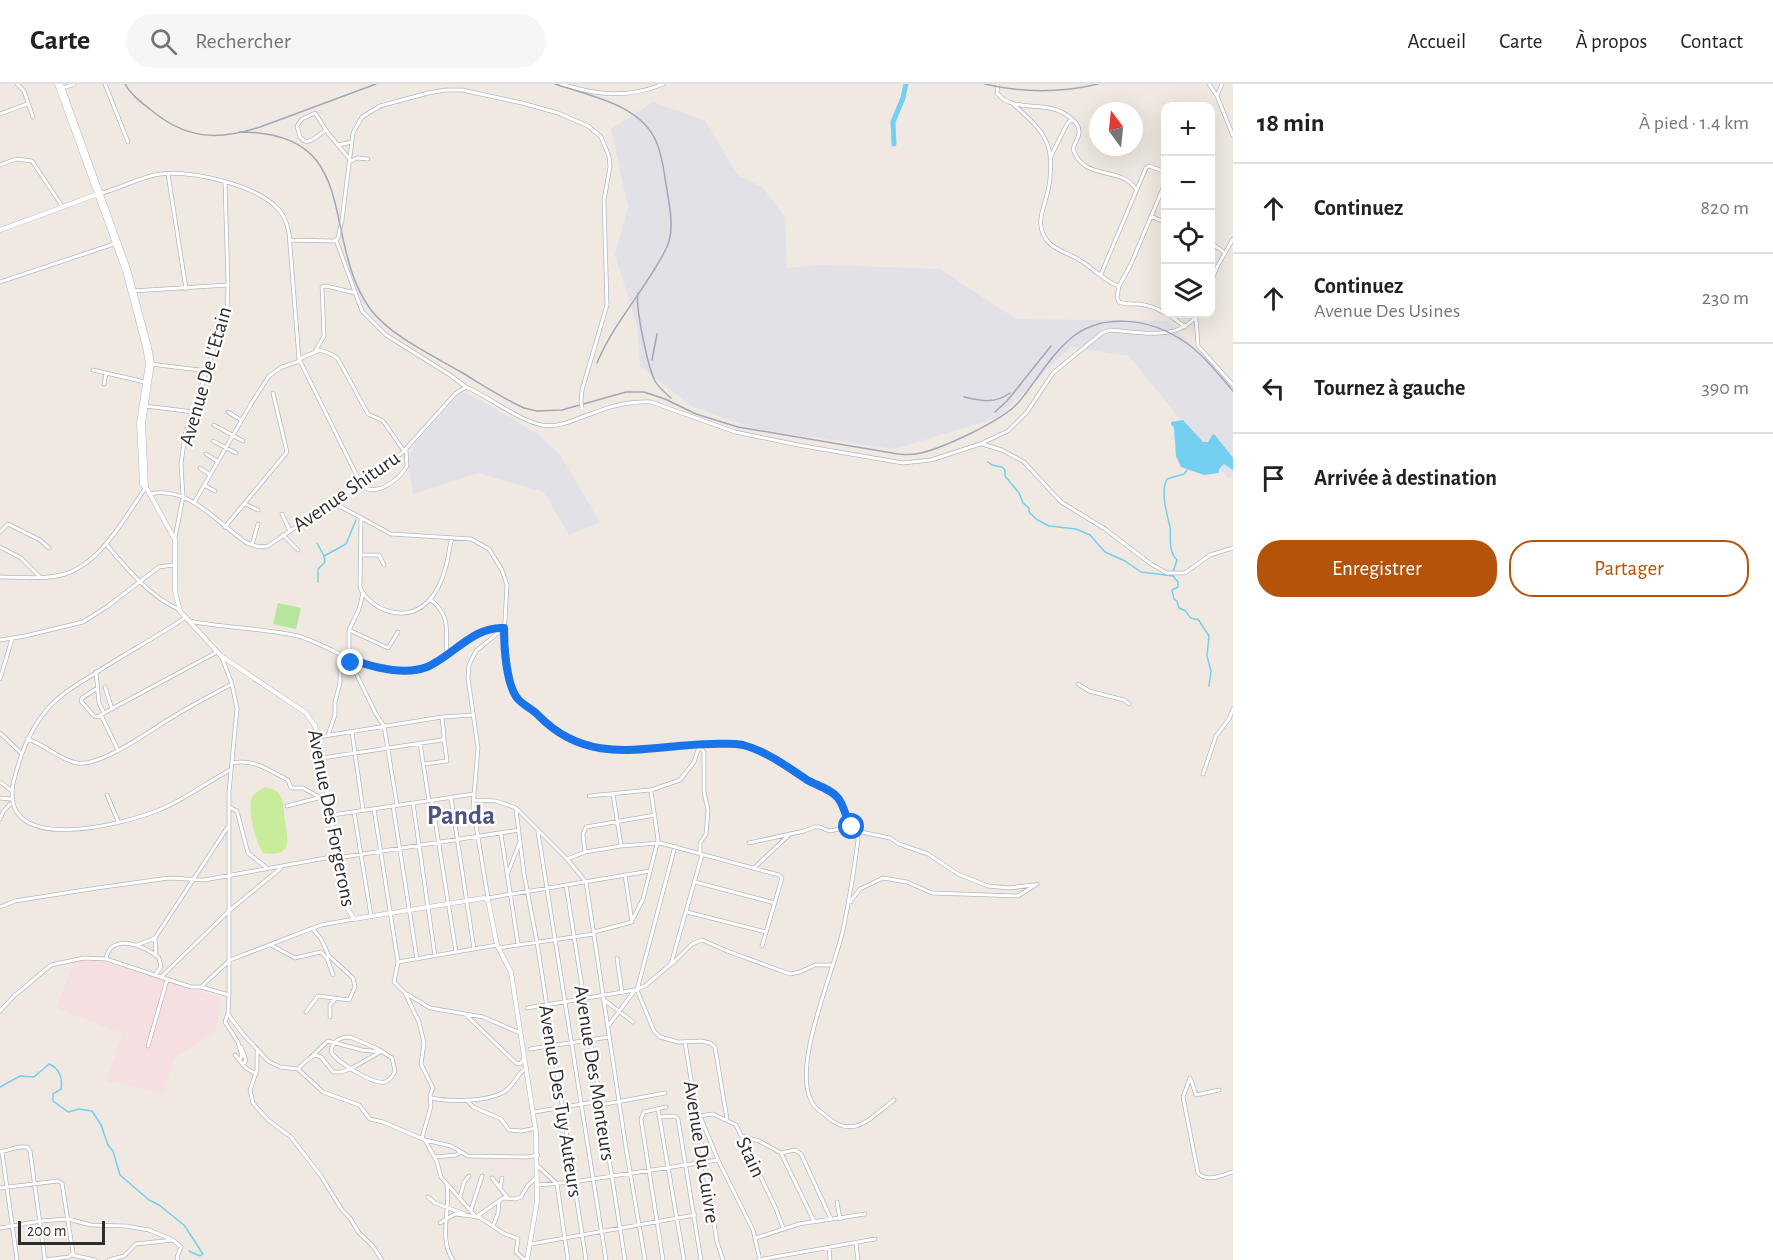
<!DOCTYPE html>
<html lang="fr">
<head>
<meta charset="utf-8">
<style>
	:root { --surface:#fff; --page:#f6f6f6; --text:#222; --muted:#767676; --line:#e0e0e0; --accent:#b45309 }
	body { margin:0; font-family:"Alegreya Sans",sans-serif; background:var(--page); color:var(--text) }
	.controls { position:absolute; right:18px; top:18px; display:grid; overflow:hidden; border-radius:12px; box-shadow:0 6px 24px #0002 }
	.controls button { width:54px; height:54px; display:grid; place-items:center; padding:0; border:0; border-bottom:2px solid var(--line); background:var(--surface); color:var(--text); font:30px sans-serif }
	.compass { position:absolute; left:1089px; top:18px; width:54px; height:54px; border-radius:50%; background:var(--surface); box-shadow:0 6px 24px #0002; rotate:345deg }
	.scale { position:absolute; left:18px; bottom:15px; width:87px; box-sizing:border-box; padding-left:6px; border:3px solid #2e2e2e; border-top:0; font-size:16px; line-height:21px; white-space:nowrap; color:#2e2e2e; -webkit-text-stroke:4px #fff; paint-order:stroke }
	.stop { position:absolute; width:18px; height:18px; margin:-14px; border:4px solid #1a73e8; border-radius:50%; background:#fff }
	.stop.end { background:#1a73e8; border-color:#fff; box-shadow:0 2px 6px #0008 }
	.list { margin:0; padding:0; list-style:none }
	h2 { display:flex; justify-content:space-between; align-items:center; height:78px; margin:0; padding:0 24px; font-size:26px }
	h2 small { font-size:20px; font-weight:400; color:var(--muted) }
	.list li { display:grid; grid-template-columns:39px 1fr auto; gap:18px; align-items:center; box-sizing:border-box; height:90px; padding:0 24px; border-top:2px solid var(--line) }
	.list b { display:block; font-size:22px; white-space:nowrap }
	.list p { margin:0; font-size:20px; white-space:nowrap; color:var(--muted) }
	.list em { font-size:20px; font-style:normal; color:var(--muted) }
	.actions { display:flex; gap:12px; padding:18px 24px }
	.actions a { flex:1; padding:14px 0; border:2px solid var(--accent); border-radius:24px; text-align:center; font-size:21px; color:var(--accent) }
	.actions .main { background:var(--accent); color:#fff }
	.icon { flex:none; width:33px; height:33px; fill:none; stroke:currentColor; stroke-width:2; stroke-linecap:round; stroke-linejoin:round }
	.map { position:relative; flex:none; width:1233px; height:1176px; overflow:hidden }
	header { display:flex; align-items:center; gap:36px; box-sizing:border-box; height:84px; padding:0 30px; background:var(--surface); border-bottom:2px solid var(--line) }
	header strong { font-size:28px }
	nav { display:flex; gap:33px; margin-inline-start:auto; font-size:21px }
	.search { width:420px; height:54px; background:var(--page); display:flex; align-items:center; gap:15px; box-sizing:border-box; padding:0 21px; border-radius:33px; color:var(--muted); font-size:22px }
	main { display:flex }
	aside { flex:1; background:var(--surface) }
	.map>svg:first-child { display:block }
	.industrial { fill:#e3e1e8 }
	.medical { fill:#f5dfe0 }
	.green { fill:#b6e59e }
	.pitch { fill:#c9ec9a }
	.water { fill:#75cff0 }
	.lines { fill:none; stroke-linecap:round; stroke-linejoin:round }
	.stream { stroke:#75cff0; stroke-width:1.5 }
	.river { stroke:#75cff0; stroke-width:5 }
	.minor-casing { stroke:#b4b7c1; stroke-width:4.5 }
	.tertiary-casing { stroke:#b4b7c1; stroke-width:5 }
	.minor { stroke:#fff; stroke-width:3 }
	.tertiary { stroke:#fff; stroke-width:4 }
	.rail { stroke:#a3a6b8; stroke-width:1.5 }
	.minor-bridge-casing { stroke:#b4b7c1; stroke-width:4.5; stroke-linecap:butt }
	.minor-bridge { stroke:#fff; stroke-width:3 }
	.route { stroke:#1a73e8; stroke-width:8 }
	.labels { text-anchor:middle; stroke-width:4.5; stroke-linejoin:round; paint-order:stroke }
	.street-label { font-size:21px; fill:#2e2e2e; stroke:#fff }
	.district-label { font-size:27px; font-weight:bold; fill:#4d5680; stroke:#fff }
</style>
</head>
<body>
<header>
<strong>Carte</strong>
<div class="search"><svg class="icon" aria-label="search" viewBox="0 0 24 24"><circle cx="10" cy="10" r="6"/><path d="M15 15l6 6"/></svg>Rechercher</div>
<nav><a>Accueil</a><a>Carte</a><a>À propos</a><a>Contact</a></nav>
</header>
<main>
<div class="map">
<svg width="1233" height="1176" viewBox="0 0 1233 1176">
	<rect width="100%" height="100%" fill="#efe9e1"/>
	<path class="industrial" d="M653 18 705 37 738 91 763 104 785 133 787 184 822 181 940 185 1016 235 1167 237 1233 300V394L1227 393 1129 272 1071 263 999 333 895 365 755 345 691 322 640 282 637 241 615 171 628 123 611 45Z
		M461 308 473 312 536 349 559 369 600 438 569 451 544 408 478 389 413 410 408 377 415 359Z"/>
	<path class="medical" d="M94 874 222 915 215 949 174 974 163 1009 107 997 123 950 56 924 75 877Z"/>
	<path class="green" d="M278 519 301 524 296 545 273 540Z"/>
	<path class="pitch" d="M265 703C272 705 278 706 281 713 284 719 284 730 285 737 289 759 291 773 263 769 256 759 248 728 251 716 253 709 259 707 265 703Z"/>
	<path class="water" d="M1183 336 1203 358H1208L1213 350 1215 351 1233 374V386L1224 380 1219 385V389L1204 391 1181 383 1176 372 1174 344 1171 340V338Z"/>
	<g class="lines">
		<path class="stream" d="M988 378 992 381 1002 383 1005 386V392L1019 409 1023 419 1029 424V428L1036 435 1049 442 1076 445 1090 451 1105 468 1125 477 1141 488 1173 492 1178 498V503L1172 506 1174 515 1177 517 1179 524 1186 527C1189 533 1191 536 1198 535L1209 552 1207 572 1211 587 1209 602
			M317 459 324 472
			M1173 488 1177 476C1174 473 1173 472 1172 468 1169 460 1171 452 1170 443 1167 429 1160 409 1167 395L1184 390 1187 386
			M318 498V485L325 478 324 472 346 460 356 436
			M0 1003 20 992 34 993 49 980C59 984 63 994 61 1005L53 1010V1017L68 1028 79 1025 92 1027 101 1041 108 1061 113 1067 120 1091 149 1116 159 1121 184 1141 203 1170 200 1172 189 1167"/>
		<path class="river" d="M894 60 893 38 903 14 906 0"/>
		<defs>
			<path id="minor" d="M17 0 24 7 33 33
				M105 0 128 58
				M561 0C597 11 627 15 663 0
				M998 0 997 9C1013 30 1047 15 1068 32 1073 36 1079 40 1079 47 1080 53 1074 59 1073 65 1084 98 1120 81 1136 105
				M1209 0 1217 12 1233 52
				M63 4 74 0
				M1217 12 1222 0
				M1013 20C1026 32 1042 44 1048 62 1052 74 1051 94 1048 107 1044 123 1035 140 1046 155 1053 166 1071 170 1081 177 1093 184 1105 198 1119 202
				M0 30 27 20
				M326 46 312 56 306 58 300 53 297 42 302 35 315 29 328 49 351 77 357 74 368 75
				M338 61 352 58
				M1051 72 1067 40 1072 35
				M0 81 16 75 32 77 62 122
				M168 90 186 205
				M1166 97 1131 180 1119 202 1117 213 1119 218C1126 221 1132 220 1139 220 1156 222 1172 232 1185 243
				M102 109C121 104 140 93 160 90 190 86 251 100 274 121 283 128 287 138 289 149L299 275 362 402C377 413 399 396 407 382L406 365
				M1151 132 1166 139
				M290 156 334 157 338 154 342 136 353 49 362 33 380 22 428 9 446 6H462L522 19 558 29 588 42 601 53 609 72 610 83 604 116 607 221 582 306 581 318
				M336 156 362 227 386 251 450 291 466 303
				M1210 158 1225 169
				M1101 190 1146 84 1149 82 1166 88
				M0 198 117 159
				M1210 201 1217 183 1233 155
				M132 207 228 201
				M1196 233 1198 262 1233 301
				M316 266 324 252 322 203 326 202 356 209
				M299 275 320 266 333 271 338 275 368 330 383 337 404 367
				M150 280 208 287
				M93 286 145 298
				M104 300 106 290
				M145 322 194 328
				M228 328 241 336
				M214 341 243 357
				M213 357 236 369
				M982 360 1002 366 1024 378 1061 418 1105 445 1151 480 1167 489H1185L1210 471 1233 464
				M206 370 217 377
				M200 384 210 391
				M204 401 215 407
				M150 410C189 401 218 440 247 459L259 463 268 462 371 392 402 369 456 309 466 303C490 313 517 336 542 341 562 344 577 334 596 328 614 321 631 317 651 318L735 348 798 361 903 379 931 376 980 360 1008 347 1027 328 1053 289 1102 249 1110 246C1140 248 1178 258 1198 230
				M332 418 391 450 471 455 489 465 502 486 507 501 504 553 513 609 521 619 558 648 582 661 614 667 700 661H743L781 679 806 695 831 707 840 715 845 732 857 750 858 756C854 787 849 817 843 846 834 887 794 976 810 1014 812 1021 819 1027 825 1031 853 1058 871 1033 894 1016
				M194 419 251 320 269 292 282 283 300 277
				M245 420 258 426
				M282 430 290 447
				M361 435 360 503C364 514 377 524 388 527 421 537 439 510 446 482 449 472 449 463 452 454
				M225 443 287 368 273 309
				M0 448 8 440 40 456 49 464
				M283 451 298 466
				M175 454 183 413 181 380 185 351 227 227 228 201 225 98
				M106 460C127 485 149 512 180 526
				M252 461 258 440
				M0 463 21 474 40 493
				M360 471H379L384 481
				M0 493C21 493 45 496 65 490 101 479 126 432 146 403
				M363 509 359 525 349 546V575L376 630 384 642 397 721
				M431 516C452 533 445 547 447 571
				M186 533C157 553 126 569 97 588 80 599 63 608 49 623 29 646 20 671 13 700 0 773 125 740 159 726 184 716 206 699 230 686
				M189 537C225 544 262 544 298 552 315 557 331 566 348 574 368 583 393 588 415 585 449 582 468 542 504 544
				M504 544 476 567 469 581 468 594 478 664 473 723 488 814 650 787
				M349 546 388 564 398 548
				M0 556 25 552 83 538 108 522 159 483 173 481
				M96 588 99 619 104 629 217 568
				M0 595 12 555
				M1078 600 1089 607 1124 616 1129 620
				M105 603 112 625
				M96 605 82 614 81 617 94 632 98 633 104 629
				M101 631 118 666
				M352 648 363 726
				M0 649 21 669
				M328 651 335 631V618L340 599V578L343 572
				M318 653 442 633 473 631
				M27 655C45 660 59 676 77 679 102 683 153 644 176 631 194 620 213 610 232 600
				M420 659 429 717
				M699 663 704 668V708L708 726 706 750 700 759V770
				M322 674 442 656 444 653 442 633
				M232 679C253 674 270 687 288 696L291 704H303L328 718
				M424 680 447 677 444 655
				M1203 690 1216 652 1229 635 1233 625
				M0 698 11 706
				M651 706 680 696 694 678 699 663
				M613 710 621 761
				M107 711 118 737
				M589 712 650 706 651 707 658 756 643 815 633 835
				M0 714 10 715
				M451 714 474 865
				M473 716 496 717 516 724 567 775 586 798 626 1064 645 1176
				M432 717 456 868
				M413 719 435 872
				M287 722 318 714
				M393 722 417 875
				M229 723 237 727 238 731 248 769 267 784
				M374 725 398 878 394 898 405 909 419 938 424 959 421 980 433 1004 430 1011 431 1022 422 1054
				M516 725 524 790 537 858 586 1176
				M354 728 371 832
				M332 731 474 710
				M0 735 3 728 10 720
				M856 747 890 754 899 760 928 770 958 790 988 802 1009 804 1033 801
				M538 748 606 1176
				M501 750 518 860
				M749 759 804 747 814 743H820L829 747 852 743
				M675 762 637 906 654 947 660 953 678 958 701 957 710 959 715 963 727 1035
				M585 768 583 750 586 743 655 731
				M337 774 519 746
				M567 775 585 768 621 762 660 759 779 791 782 794 762 862
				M754 784 790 750
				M507 791 520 758
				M695 798 775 819
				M566 801 625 1176
				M850 818 860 805 883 794 907 798 932 809 1018 812 1037 800
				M0 823 15 817 97 804 169 794 204 796 337 772
				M687 828 766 848
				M594 848 632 838 625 791
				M155 855 156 871
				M137 861 155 854 227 744
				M271 861 295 874 321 868 327 874 333 891
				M498 864 594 850
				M617 874 622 909
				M106 875C110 848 145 861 159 874L161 883 155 891
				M398 878 497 861
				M673 879 692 860 702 856 727 867 790 890 800 888 815 881H833
				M161 893 230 826 281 784
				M201 903 230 876 321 841 354 835
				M407 910 430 924 483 933 520 949
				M229 911 228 929 230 933 243 950 268 977 280 983 298 985 323 1008 359 1021 370 1035 383 1038 425 1056 451 1062 468 1072 528 1073 538 1071
				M603 915 633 938
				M527 924 635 906 645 902 671 880 702 771
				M0 927 14 912 51 881 84 874 106 875 191 903H201L229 911V708L237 625 232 600 222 574
				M306 928 318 912 349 916 355 903 353 894 329 872 321 855 313 845
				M228 929 225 938 238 958 242 972 239 976
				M466 931 516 979 520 980 524 975
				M330 933V921L336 914
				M609 941 635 906
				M350 953 378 965 392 974 395 987C393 992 390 996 385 998 374 1001 334 977 331 967 333 956 340 953 350 953Z
				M685 958 717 1158 723 1176
				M148 962 167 896
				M241 963 246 976 243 981
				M530 965 609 953
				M257 967V986L250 1006 253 1019 268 1036 291 1053 321 1092 342 1126 350 1134 359 1149 372 1161 382 1176
				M235 971 246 984 256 990
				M311 973 328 957 362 966 380 968
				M298 985 306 977 315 971 321 973 333 988H342L352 984 382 967
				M1190 994 1183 1013 1198 1089C1207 1099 1222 1091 1233 1088
				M1191 996 1196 1011 1219 1006
				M432 1014C450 1018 487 1018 504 1008 514 1002 516 991 526 984
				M467 1016 473 1023 501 1035 509 1046 521 1047 536 1044
				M600 1021 665 1009
				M658 1025 684 1176
				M534 1028 600 1017
				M698 1032 713 1030 736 1041 776 1125 783 1144
				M700 1032 718 1076 753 1146 760 1176
				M659 1033 675 1032 678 1035 701 1176
				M741 1052 759 1057 781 1069 814 1137
				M425 1056 437 1078 441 1093 476 1133
				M0 1068 19 1063H27L30 1067 45 1176
				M2 1068 17 1176
				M781 1069 795 1066 801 1070 831 1135
				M435 1073 456 1071 460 1069
				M538 1082 557 1100 568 1176
				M492 1094 507 1113
				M447 1101C451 1126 438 1155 453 1176
				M538 1101 573 1098 718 1076
				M0 1104 58 1097 62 1099 73 1169 69 1173 44 1176
				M500 1104 502 1094
				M428 1113 435 1119 465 1130
				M460 1113 464 1098 469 1092
				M837 1118 840 1135
				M471 1126 482 1092
				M476 1133 503 1114 516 1115 521 1113 528 1101 536 1094
				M440 1139 455 1130 479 1133 503 1149 518 1155 516 1168 525 1176
				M493 1142 498 1129 499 1118
				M0 1144 41 1137 68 1135 91 1141 126 1142 149 1146 173 1156
				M756 1154 799 1140 865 1130
				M531 1160 695 1131
				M856 1160 858 1176
				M829 1164 830 1176
				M72 1171 95 1176
				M109 1176 124 1172 136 1160 173 1156 181 1163 177 1173 178 1176
				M663 1176 641 1035 644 1028 666 1023
				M758 1176 875 1155"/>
			<path id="tertiary" d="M57 0 125 187 145 263 148 280 139 339 142 400 147 405 175 456V507L180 527 221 572 306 629 315 642 318 653 345 820 354 835 484 814 488 816 497 861 511 888 536 1049 537 1118 527 1176
				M61 0 128 185 149 263 152 279 143 339 146 403
				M0 146 98 110"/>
		</defs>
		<use href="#minor" class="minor-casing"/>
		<use href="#tertiary" class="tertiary-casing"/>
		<use href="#minor" class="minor"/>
		<use href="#tertiary" class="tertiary"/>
		<path class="rail" d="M125 0C131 11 141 18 151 26 186 55 217 57 260 43L376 0
			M555 0C589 12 640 20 656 57 663 72 664 90 667 106 670 125 675 147 666 165 646 205 614 238 597 279
			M985 0C1023 9 1060 9 1098 0
			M239 48C365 47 319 156 371 226 391 252 432 271 461 288 481 300 502 314 524 324L537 327 562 326 626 308H644L665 315 696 330 738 343 898 370C906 371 913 371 921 369 945 363 1002 337 1018 319 1036 298 1049 273 1070 255 1102 227 1152 235 1185 258 1204 271 1218 290 1233 307
			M638 209C635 222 648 284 655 297 659 304 665 309 671 314
			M652 276 657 250
			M964 313C982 317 994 320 1010 309
			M995 328 1007 317 1051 262"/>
		<defs>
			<path id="minor-bridge" d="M581 318 582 324"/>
		</defs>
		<use href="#minor-bridge" class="minor-bridge-casing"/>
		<use href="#minor-bridge" class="minor-bridge"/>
	</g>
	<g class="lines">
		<path class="route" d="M351 579 350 575C372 583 403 592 427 583 453 572 473 542 504 544 504 563 506 601 518 615 524 622 533 625 539 632 590 684 648 661 711 660 722 660 733 659 743 661 766 667 788 683 807 696 818 702 831 705 838 714 845 723 845 734 852 743"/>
	</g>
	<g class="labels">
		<g class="street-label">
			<text transform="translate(205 292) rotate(-74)" y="7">Avenue De L'Etain</text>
			<text transform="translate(346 407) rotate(-35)" y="7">Avenue Shituru</text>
			<text transform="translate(332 734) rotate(79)" y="7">Avenue Des Forgerons</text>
			<text transform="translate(595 989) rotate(81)" y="7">Avenue Des Monteurs</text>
			<text transform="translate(561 1017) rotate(81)" y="7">Avenue Des Tuy Auteurs</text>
			<text transform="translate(702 1068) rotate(81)" y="7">Avenue Du Cuivre</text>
			<text transform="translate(751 1073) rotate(65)" y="7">Stain</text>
		</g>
		<g class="district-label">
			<text x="461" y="740">Panda</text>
		</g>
	</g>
</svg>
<div class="controls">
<button>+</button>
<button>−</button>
<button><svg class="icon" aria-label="locate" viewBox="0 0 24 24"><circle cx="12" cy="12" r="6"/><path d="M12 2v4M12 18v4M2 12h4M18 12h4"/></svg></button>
<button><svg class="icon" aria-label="layers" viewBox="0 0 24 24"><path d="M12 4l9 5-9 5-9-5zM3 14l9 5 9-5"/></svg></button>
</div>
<svg class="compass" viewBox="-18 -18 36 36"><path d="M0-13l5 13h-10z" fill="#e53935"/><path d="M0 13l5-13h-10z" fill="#767676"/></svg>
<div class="scale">200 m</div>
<div class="stop" style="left:852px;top:743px"></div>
<div class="stop end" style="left:351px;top:579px"></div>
</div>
<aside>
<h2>18 min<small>À pied · 1.4 km</small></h2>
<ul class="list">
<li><svg class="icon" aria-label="ahead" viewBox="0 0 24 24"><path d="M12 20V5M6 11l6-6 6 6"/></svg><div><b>Continuez</b></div><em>820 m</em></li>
<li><svg class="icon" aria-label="ahead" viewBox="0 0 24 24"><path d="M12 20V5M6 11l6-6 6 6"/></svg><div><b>Continuez</b><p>Avenue Des Usines</p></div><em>230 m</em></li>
<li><svg class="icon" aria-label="left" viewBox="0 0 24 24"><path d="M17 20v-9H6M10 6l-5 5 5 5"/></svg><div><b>Tournez à gauche</b></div><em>390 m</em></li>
<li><svg class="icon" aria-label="arrive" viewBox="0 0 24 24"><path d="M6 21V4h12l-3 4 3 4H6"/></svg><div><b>Arrivée à destination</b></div></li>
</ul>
<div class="actions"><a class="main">Enregistrer</a><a>Partager</a></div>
</aside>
</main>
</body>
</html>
